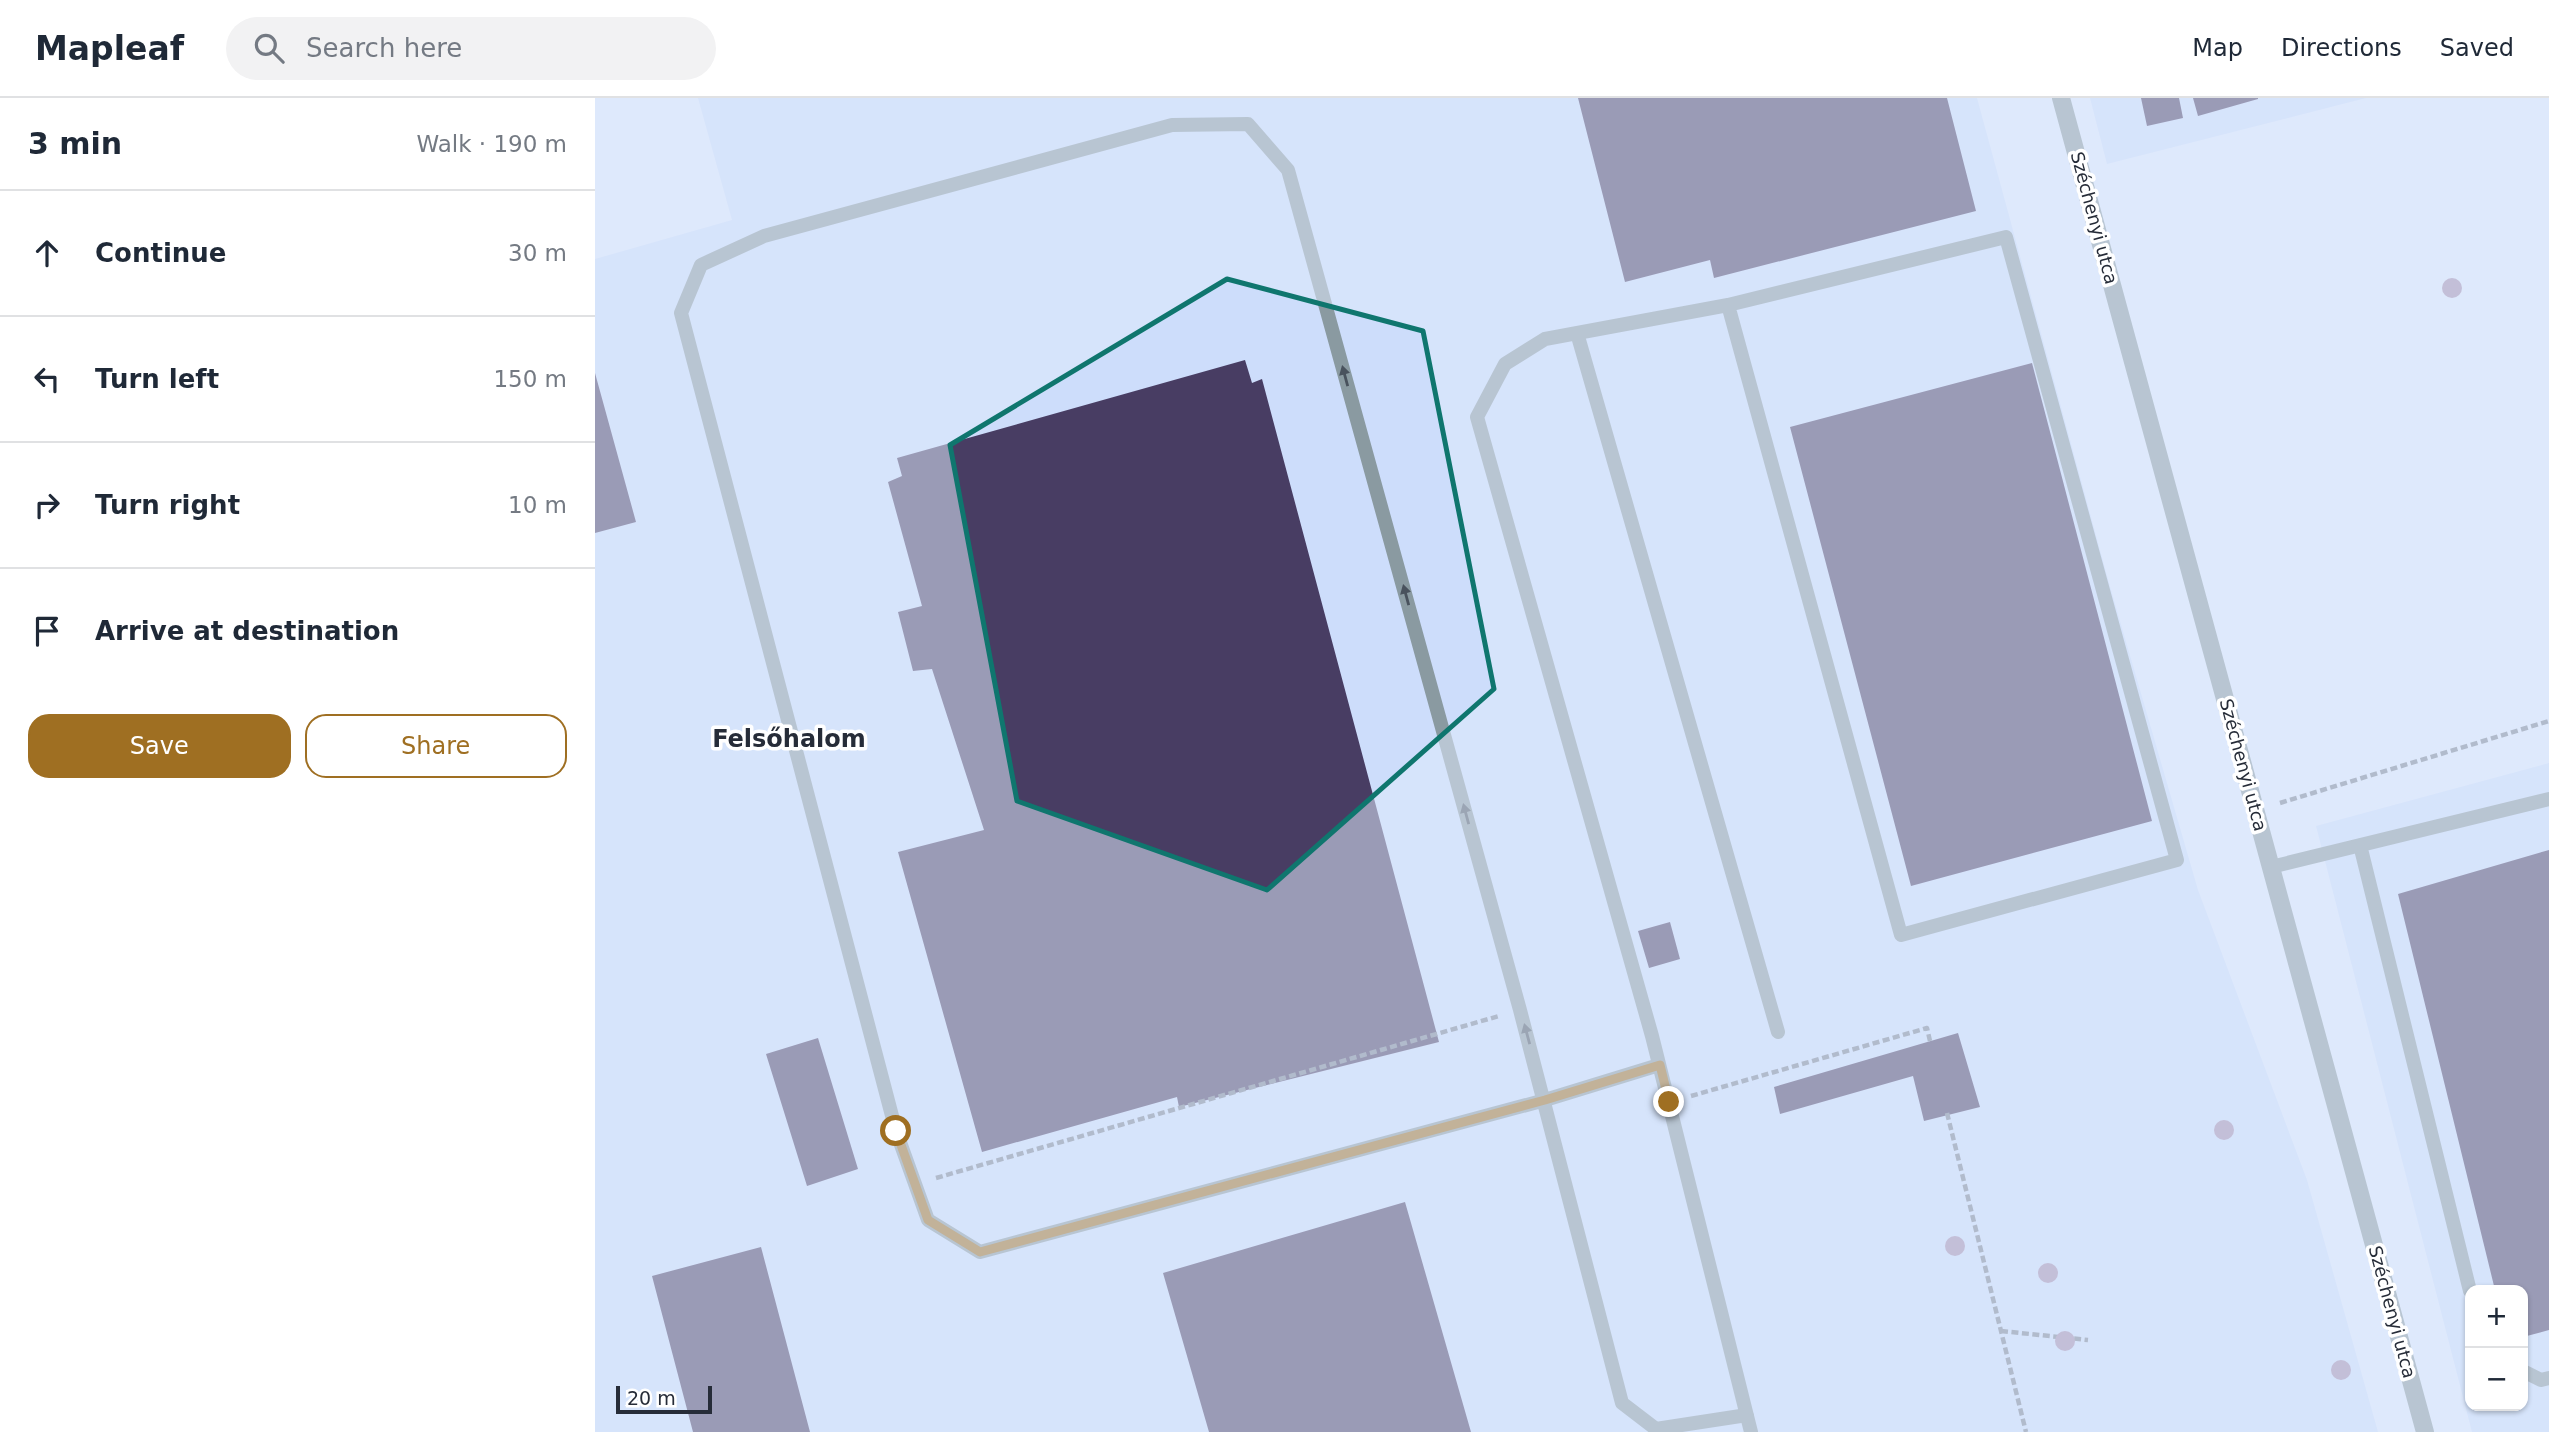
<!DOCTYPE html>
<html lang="en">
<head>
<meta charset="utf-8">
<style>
	:root { --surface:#fff; --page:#f2f2f3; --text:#1f2937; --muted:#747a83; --line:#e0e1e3; --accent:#9f6f22 }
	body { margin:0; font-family:"DejaVu Sans",sans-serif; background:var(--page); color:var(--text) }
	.controls { position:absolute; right:21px; bottom:21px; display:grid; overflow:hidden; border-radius:14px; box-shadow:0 2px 5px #0004 }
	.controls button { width:63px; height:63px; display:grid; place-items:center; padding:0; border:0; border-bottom:2px solid var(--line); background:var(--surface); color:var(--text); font:35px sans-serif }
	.scale { position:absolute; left:21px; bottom:18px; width:96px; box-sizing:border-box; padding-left:7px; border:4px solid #262c38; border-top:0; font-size:19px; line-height:24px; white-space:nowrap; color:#262c38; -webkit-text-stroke:5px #fff; paint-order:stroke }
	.stop { position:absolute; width:21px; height:21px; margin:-16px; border:5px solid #9f6f22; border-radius:50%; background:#fff }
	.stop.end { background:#9f6f22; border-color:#fff; box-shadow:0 2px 7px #0008 }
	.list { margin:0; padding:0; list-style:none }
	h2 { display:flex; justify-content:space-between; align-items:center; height:91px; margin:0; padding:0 28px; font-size:30px }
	h2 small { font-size:23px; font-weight:400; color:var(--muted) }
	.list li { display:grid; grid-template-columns:46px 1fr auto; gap:21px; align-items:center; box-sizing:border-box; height:126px; padding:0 28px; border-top:2px solid var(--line) }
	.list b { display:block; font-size:26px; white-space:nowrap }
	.list em { font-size:23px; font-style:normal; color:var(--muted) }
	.actions { display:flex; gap:14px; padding:21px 28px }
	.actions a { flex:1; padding:16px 0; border:2px solid var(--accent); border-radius:21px; text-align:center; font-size:24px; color:var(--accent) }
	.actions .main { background:var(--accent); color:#fff }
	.icon { flex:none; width:38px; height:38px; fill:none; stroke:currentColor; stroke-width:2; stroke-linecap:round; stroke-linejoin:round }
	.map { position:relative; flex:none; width:1954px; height:1334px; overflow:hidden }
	header { display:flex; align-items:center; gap:42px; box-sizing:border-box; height:98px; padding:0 35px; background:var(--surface); border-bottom:2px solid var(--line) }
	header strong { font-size:33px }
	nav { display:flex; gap:38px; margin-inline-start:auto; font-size:24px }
	.search { width:490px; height:63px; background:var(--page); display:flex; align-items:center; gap:18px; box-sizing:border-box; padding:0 24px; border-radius:38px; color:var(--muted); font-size:26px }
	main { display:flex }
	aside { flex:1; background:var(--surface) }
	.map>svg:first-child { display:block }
	.built { fill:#cdddfb; fill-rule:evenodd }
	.building { fill:#483d63 }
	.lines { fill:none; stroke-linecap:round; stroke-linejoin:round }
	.path { stroke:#7b8493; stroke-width:4.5; stroke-dasharray:7 3.5; stroke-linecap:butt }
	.service { stroke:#8a9aa1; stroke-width:14 }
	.tertiary { stroke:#8a9aa1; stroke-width:18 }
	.tree { fill:#a38cad }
	.oneway { fill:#49525d }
	.route { stroke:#9f6f22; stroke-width:9 }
	.marked { fill:none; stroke:#0f766e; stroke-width:5; stroke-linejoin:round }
	.labels { text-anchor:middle; stroke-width:7; stroke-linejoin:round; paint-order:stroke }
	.street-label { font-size:18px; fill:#262c38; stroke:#fff }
	.district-label { font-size:24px; font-weight:bold; fill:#262c38; stroke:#fff }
</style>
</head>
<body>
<header>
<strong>Mapleaf</strong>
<div class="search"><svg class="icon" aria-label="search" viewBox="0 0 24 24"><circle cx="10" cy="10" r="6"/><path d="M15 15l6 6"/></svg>Search here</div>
<nav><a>Map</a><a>Directions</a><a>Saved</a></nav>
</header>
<main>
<aside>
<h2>3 min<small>Walk · 190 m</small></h2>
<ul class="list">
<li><svg class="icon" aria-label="ahead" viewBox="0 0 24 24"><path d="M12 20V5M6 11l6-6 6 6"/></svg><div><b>Continue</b></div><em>30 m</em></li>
<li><svg class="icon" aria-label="left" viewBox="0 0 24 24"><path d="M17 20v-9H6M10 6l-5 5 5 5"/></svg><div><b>Turn left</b></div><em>150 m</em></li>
<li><svg class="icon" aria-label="right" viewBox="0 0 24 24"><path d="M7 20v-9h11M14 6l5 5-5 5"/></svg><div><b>Turn right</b></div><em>10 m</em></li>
<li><svg class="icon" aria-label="arrive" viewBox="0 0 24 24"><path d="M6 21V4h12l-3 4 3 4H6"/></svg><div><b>Arrive at destination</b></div></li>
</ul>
<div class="actions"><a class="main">Save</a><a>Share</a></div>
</aside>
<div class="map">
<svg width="1954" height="1334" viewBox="0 0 1954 1334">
	<rect width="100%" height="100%" fill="#dee9fc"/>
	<path class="built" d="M103 0H1382L1514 485 1603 792 1712 1082 1783 1334H0V161L137 122Z
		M1495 0H1771L1512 66Z
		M1954 665V1334H1877L1721 728ZM1875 1192H1928V1308H1875Z"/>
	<path class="building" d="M983 0H1352L1381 113 1119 180 1115 162 1030 184Z
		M1546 0H1584L1588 20 1552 28Z
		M1598 0H1663V1L1603 18Z
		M650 262 657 285 667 281 844 944 584 1009 582 999 387 1054 303 754 389 732 337 571 318 573 303 514 327 508 293 384 307 378 302 360Z
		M1437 265 1557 723 1316 788 1195 329Z
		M0 275 41 424 0 435Z
		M1954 752V1232L1928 1239V1192H1900L1803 796Z
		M1075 824 1085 861 1054 870 1043 833Z
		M1363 935 1385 1009 1329 1023 1318 978 1185 1016 1179 989Z
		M223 940 263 1071 212 1088 171 956Z
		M810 1104 876 1334H614L568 1175Z
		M166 1149 215 1334H98L57 1178Z"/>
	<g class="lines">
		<path class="path" d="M1685 705 1954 623
			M1096 998 1332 930 1335 943
			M1352 1015 1431 1334
			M341 1080 904 918
			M1406 1233 1493 1242"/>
		<path class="service" d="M1133 207 1411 139 1582 762 1306 837 1133 207 950 241 910 266 882 319 1057 938 1156 1334
			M982 235 1183 934
			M1765 747 1875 1193
			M1676 769 1954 701
			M1064 967 950 1002 385 1154 333 1122 301 1033 86 215 106 167 169 138 577 27 653 26 693 72 925 912 1027 1305 1061 1331 1152 1317
			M1928 1273 1946 1282 1954 1280"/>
		<path class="tertiary" d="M1466 0 1830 1334"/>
	</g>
	<g class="tree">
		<circle cx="1857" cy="190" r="10"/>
		<circle cx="1629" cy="1032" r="10"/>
		<circle cx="1360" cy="1148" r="10"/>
		<circle cx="1453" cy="1175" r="10"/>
		<circle cx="1470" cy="1243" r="10"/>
		<circle cx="1746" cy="1272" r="10"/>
	</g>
	<defs><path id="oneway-solid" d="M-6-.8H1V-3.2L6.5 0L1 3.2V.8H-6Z" transform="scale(1.75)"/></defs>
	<g class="oneway">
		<use href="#oneway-solid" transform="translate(750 278) rotate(-105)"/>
		<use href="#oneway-solid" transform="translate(811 497) rotate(-105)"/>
		<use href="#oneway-solid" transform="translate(871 716) rotate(-105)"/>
		<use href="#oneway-solid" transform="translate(932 936) rotate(-105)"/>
	</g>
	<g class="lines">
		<path class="route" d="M301 1033 333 1122 385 1154 950 1002 1065 967 1074 1004"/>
	</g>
	<path d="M0 0H1954V1334H0ZM632 181 828 233 899 591 672 792 422 703 355 347Z" fill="#dee9fc" fill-opacity=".55" fill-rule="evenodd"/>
	<path class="marked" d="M632 181 828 233 899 591 672 792 422 703 355 347Z"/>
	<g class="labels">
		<g class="street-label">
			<text transform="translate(1499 120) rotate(75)" y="6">Széchenyi utca</text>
			<text transform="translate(1648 667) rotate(75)" y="6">Széchenyi utca</text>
			<text transform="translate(1797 1214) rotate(75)" y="6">Széchenyi utca</text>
		</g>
		<g class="district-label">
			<text x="194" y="649">Felsőhalom</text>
		</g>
	</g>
</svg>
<div class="controls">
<button>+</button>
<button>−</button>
</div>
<div class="scale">20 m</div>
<div class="stop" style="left:301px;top:1033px"></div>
<div class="stop end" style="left:1074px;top:1004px"></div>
</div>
</main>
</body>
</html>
